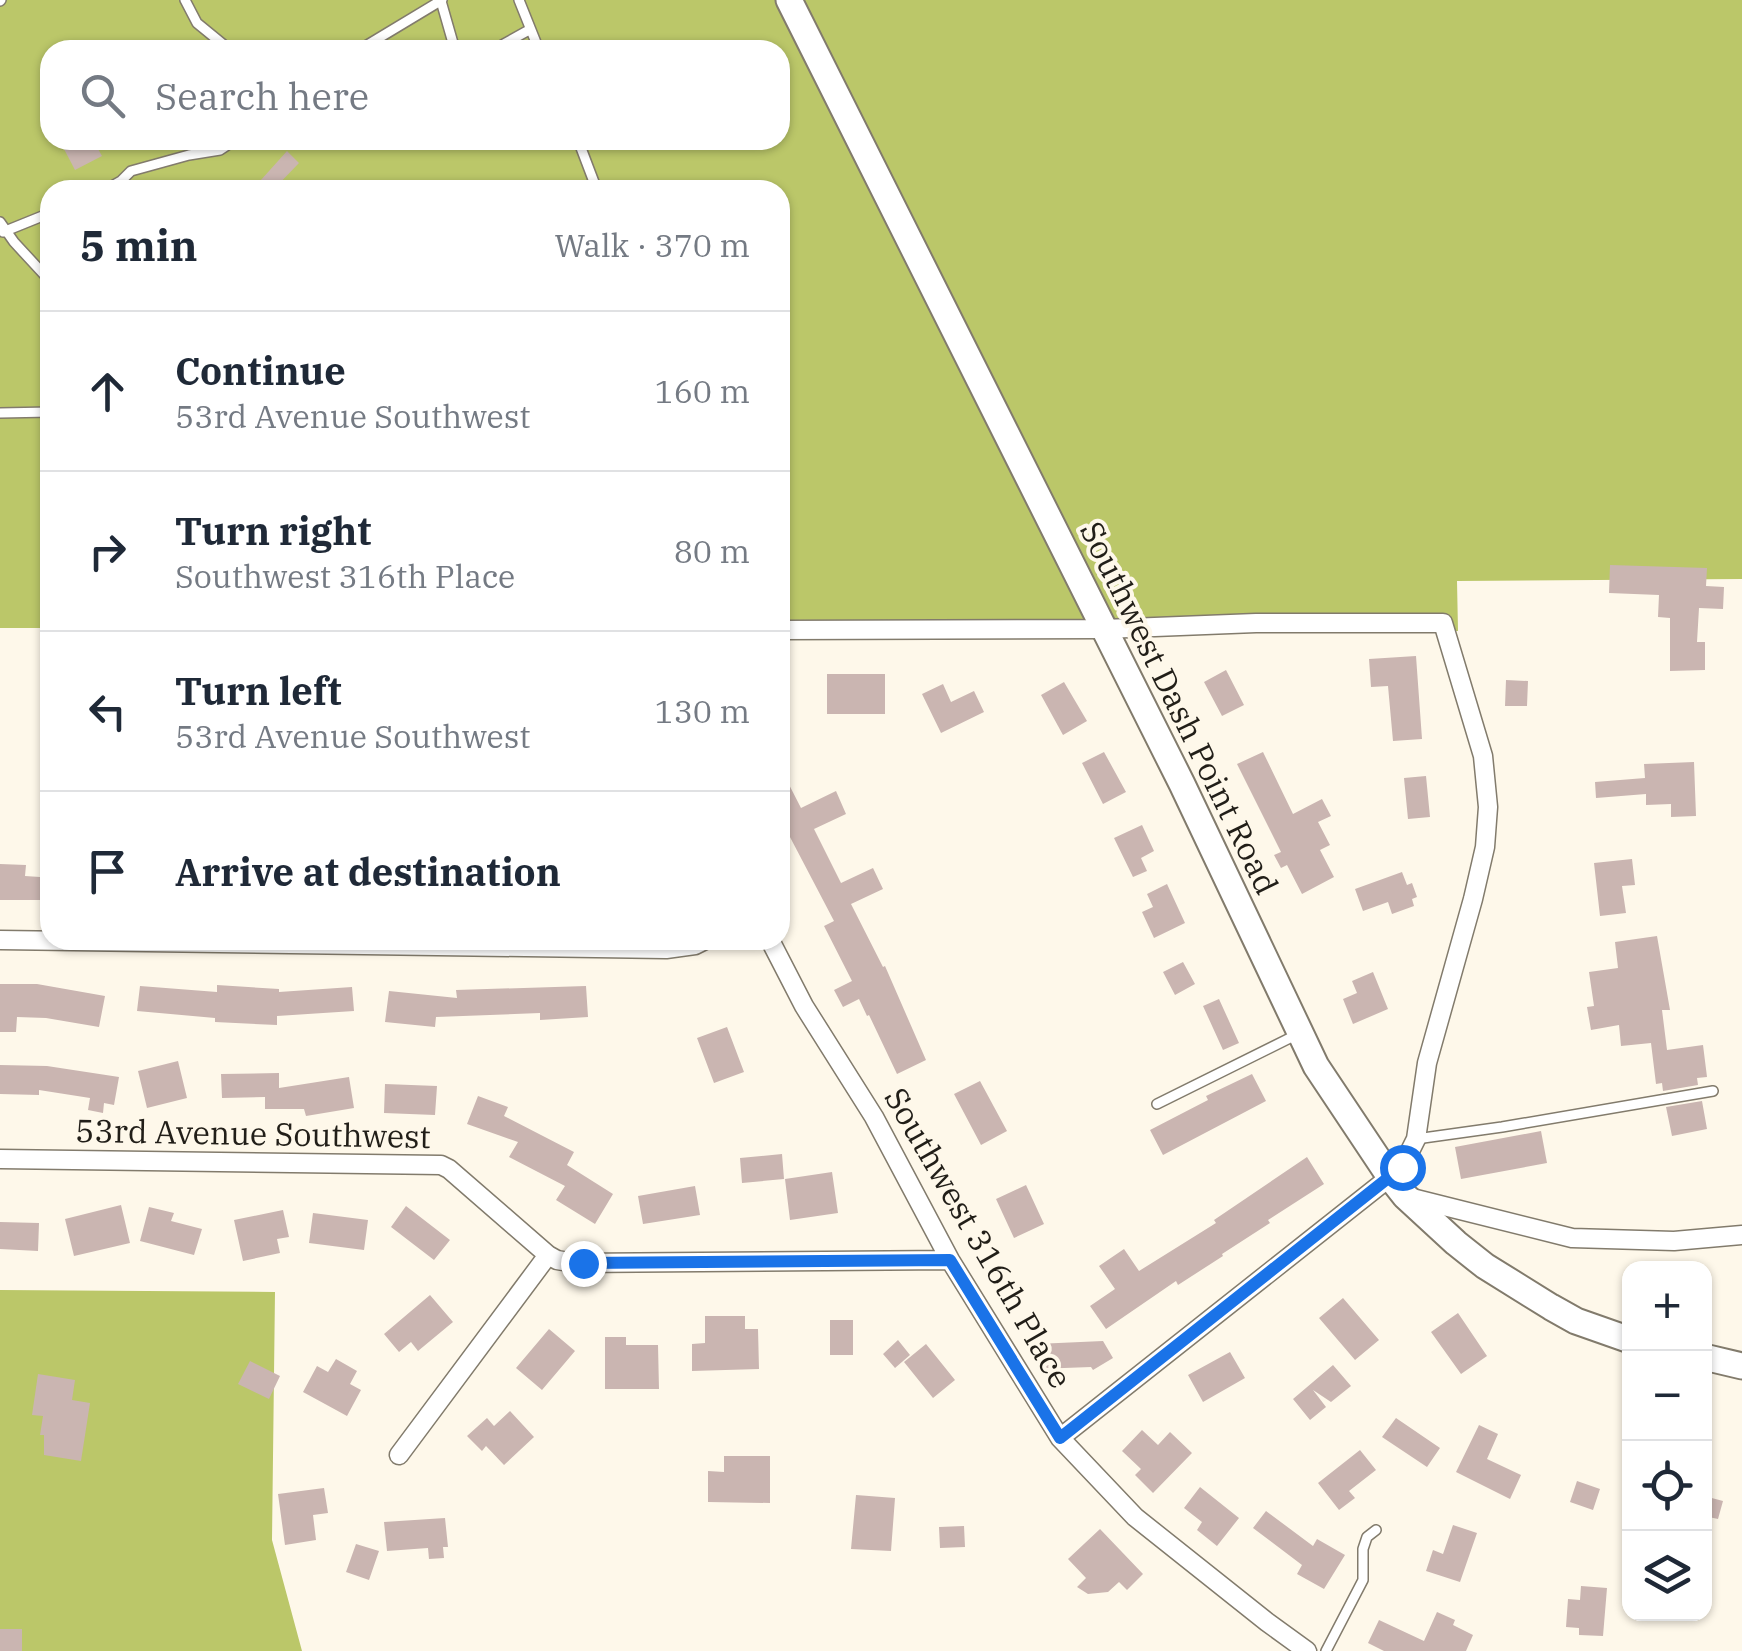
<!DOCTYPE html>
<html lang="en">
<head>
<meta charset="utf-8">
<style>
	:root { --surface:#fff; --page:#f6f6f7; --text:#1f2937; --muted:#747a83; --line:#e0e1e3 }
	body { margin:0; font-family:"IBM Plex Serif",serif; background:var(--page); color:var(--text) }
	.controls { position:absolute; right:30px; bottom:30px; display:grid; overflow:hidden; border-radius:20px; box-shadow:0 2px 8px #0004 }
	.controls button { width:90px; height:90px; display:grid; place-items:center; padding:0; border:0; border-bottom:2px solid var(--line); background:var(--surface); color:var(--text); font:50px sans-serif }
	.stop { position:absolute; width:30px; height:30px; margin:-22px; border:8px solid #1a73e8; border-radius:50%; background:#fff }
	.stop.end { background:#1a73e8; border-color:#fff; box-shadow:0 2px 10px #0008 }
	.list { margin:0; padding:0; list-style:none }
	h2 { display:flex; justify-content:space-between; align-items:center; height:130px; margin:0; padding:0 40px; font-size:42px }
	h2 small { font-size:32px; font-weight:400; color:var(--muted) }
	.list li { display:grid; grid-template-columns:65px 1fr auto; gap:30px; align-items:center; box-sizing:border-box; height:160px; padding:0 40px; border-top:2px solid var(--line) }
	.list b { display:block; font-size:38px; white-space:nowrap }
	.list p { margin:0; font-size:32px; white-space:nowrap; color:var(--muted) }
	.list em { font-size:32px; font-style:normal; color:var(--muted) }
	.icon { flex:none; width:55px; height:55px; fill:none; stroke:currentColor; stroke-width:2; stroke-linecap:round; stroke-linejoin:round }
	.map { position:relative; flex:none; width:1742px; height:1651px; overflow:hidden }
	.search { position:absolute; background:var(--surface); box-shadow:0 2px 8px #0004; left:40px; top:40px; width:750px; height:110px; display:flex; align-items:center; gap:25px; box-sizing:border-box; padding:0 35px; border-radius:30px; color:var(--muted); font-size:38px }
	.panel { position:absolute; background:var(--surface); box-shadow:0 2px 8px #0004; left:40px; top:180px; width:750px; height:770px; border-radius:30px }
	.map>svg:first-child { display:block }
	.forest { fill:#bbc769; fill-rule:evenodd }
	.building { fill:#cab5b1 }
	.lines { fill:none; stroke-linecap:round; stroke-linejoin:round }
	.service-casing { stroke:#827b6c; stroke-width:12 }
	.minor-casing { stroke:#827b6c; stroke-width:21 }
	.secondary-casing { stroke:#827b6c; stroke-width:29 }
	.service { stroke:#fff; stroke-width:9 }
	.minor { stroke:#fff; stroke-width:18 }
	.secondary { stroke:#fff; stroke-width:25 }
	.route { stroke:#1a73e8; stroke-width:12 }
	.labels { text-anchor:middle; stroke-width:8; stroke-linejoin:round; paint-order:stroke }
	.street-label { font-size:32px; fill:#211e18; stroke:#fef8ea }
</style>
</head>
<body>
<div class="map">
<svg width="1742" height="1651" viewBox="0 0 1742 1651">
	<rect width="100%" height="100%" fill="#fef8ea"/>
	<path class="forest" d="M0 0H1742V579L1457 581 1458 631 780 630V190H50V628H0ZM50 50H780V140H50Z
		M0 1290 275 1292 272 1540 302 1651H0Z"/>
	<path class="building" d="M81 140H93L102 156 75 170 64 149Z
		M287 151 299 163 273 190H252Z
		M1610 565 1707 568 1706 586 1724 587 1723 609 1699 608 1697 642H1705V670L1670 671V618L1658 617 1659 595 1609 593Z
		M1416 656 1422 739 1393 741 1388 686 1371 687 1369 659Z
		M1226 670 1244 705 1222 716 1204 682Z
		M827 674H885V714H827Z
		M1506 680 1528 681 1527 706H1505Z
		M1064 682 1087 721 1063 735 1041 695Z
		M943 684 951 702 974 691 984 712 941 733 922 694Z
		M1104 752 1126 792 1103 804 1082 763Z
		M1263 752 1293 814 1322 799 1331 816 1318 822 1330 845 1320 850 1334 877 1302 894 1287 865 1281 868 1274 855 1281 852 1237 764Z
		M1694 762 1696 816 1671 817V804L1646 805V794L1596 798 1595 782 1645 778 1644 764Z
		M780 767 801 808 836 791 846 814 814 829 841 883 873 868 883 889 851 904 883 967 885 966 926 1060 897 1074 869 1015 867 1016 859 999 843 1007 834 990 852 981 824 926 834 921 780 818Z
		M1426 776 1430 817 1408 819 1404 778Z
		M1142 825 1154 851 1141 858 1147 871 1133 877 1114 838Z
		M1632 859 1635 885 1622 886 1626 913 1600 916 1594 863Z
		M0 864 26 865 25 876 40 877V900H0Z
		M1402 872 1407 885 1412 883 1417 897 1412 899 1414 906 1392 914 1388 902 1363 911 1355 889Z
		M1167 884 1185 923 1154 938 1142 912 1153 907 1147 894Z
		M1657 936 1670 1010H1662L1667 1050 1703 1045 1707 1077 1697 1078 1698 1085 1663 1091 1662 1083 1656 1084 1651 1043 1621 1046 1619 1025 1591 1030 1587 1007 1594 1006 1589 972 1618 968 1615 942Z
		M1183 962 1195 984 1175 995 1163 972Z
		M1373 972 1388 1009 1353 1024 1343 999 1357 993 1352 981Z
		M0 984H37L105 996 99 1027 46 1018 17 1017 16 1032H0Z
		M217 985 279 989V992L352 987 354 1011 277 1016V1025L215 1022V1018L137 1011 140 986 217 992Z
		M586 986 588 1017 540 1020V1013L436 1017 435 1027 385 1022 389 991 457 998 456 990Z
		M1219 999 1239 1043 1223 1050 1203 1006Z
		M727 1027 744 1072 714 1083 697 1038Z
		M178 1061 187 1098 147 1108 138 1071Z
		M0 1065 47 1066 119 1077 114 1105 104 1103 103 1113 88 1110 90 1098 39 1090V1095L0 1094Z
		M279 1073V1088L349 1077 354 1108 306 1116 304 1109H265V1097L222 1098 221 1074Z
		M1252 1074 1266 1101 1163 1155 1150 1130 1208 1100 1206 1096Z
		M980 1081 1007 1131 981 1145 954 1094Z
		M385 1084 437 1086 435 1115 384 1113Z
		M478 1096 508 1107 504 1116 574 1152 567 1165 613 1194 595 1224 556 1200 565 1186 509 1157 518 1142 467 1124Z
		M1702 1101 1707 1129 1672 1136 1666 1107Z
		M1541 1131 1547 1163 1461 1179 1455 1147Z
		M782 1154 784 1179 742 1183 740 1158Z
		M1307 1157 1324 1184 1268 1220 1270 1223 1222 1254 1223 1256 1178 1285 1176 1281 1106 1329 1090 1306 1115 1289 1099 1266 1124 1249 1139 1271 1216 1223 1214 1220Z
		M832 1172 838 1213 790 1220 785 1179Z
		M1026 1185 1044 1224 1014 1238 996 1199Z
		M695 1186 700 1215 643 1224 638 1196Z
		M121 1205 130 1243 74 1256 65 1219Z
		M406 1206 450 1240 434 1260 391 1227Z
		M149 1207 174 1213 171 1221 202 1229 194 1255 140 1241Z
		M283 1210 289 1237 277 1239 280 1253 243 1261 234 1220Z
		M313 1213 368 1220 364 1250 309 1243Z
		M0 1222 39 1223 38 1251 0 1249Z
		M430 1295 453 1322 418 1351 411 1342 399 1352 384 1334Z
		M1343 1298 1379 1340 1355 1360 1319 1318Z
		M1458 1313 1487 1356 1461 1374 1431 1332Z
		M705 1316H745V1329H758L759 1369 692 1371V1344L705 1343Z
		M830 1320H853V1355H830Z
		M549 1329 575 1351 542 1390 516 1368Z
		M605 1337H626V1345H658L659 1389H605Z
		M898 1340 910 1355 895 1368 883 1354Z
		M1103 1341 1113 1358 1093 1370 1091 1367 1037 1369 1036 1344Z
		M926 1344 955 1380 933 1398 904 1362Z
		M1230 1352 1245 1378 1203 1402 1188 1375Z
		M336 1359 357 1371 350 1384 361 1390 347 1416 303 1392 317 1366 328 1372Z
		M250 1361 280 1376 269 1399 238 1384Z
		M1333 1365 1351 1386 1331 1402 1313 1390 1326 1407 1310 1420 1293 1399Z
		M38 1374 75 1380 72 1400 90 1403 81 1461 44 1455V1435H40L43 1416 32 1415Z
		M510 1411 534 1437 504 1465 486 1446 482 1451 467 1436 487 1418 494 1426Z
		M1396 1418 1440 1448 1427 1467 1382 1437Z
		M1479 1425 1498 1434 1487 1459 1521 1475 1510 1499 1456 1472Z
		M1142 1430 1158 1445 1170 1432 1192 1453 1153 1493 1135 1475 1141 1469 1122 1451Z
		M1360 1450 1376 1470 1349 1491 1355 1498 1339 1510 1318 1483Z
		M724 1456H770V1503L708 1502V1471L724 1472Z
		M1577 1481 1600 1489 1593 1510 1570 1502Z
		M1200 1487 1239 1518 1217 1546 1197 1530 1202 1522 1184 1508Z
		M324 1488 328 1513 313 1515 316 1540 285 1545 278 1494Z
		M856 1495 895 1498 891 1551 851 1549Z
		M1708 1497 1723 1501 1718 1519 1704 1516Z
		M1266 1511 1313 1546 1317 1539 1345 1555 1324 1589 1297 1574 1302 1565 1253 1528Z
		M445 1518 448 1547H443L444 1558 429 1559 428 1548 387 1551 384 1522Z
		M1453 1525 1477 1533 1460 1582 1426 1571 1433 1550 1443 1554Z
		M964 1526 965 1547 940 1548 939 1527Z
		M1100 1529 1143 1574 1127 1590 1119 1582 1108 1592 1088 1594 1077 1587 1086 1578 1068 1559Z
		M356 1544 379 1551 369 1580 346 1572Z
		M1581 1586 1607 1588 1603 1636 1579 1635V1628L1566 1627 1568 1599 1580 1600Z
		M1437 1612 1455 1620 1453 1625 1473 1635 1466 1651H1384L1368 1643 1379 1620 1424 1641Z
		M0 1629H22V1651H0Z"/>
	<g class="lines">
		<defs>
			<path id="service" d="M185 0 197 23 230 50
				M519 0 539 50
				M0 1 1 0
				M441 1 453 43 461 50
				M359 50 442 0
				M493 50 529 30
				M578 140 597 190
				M105 190 121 181 131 171 189 155 220 150 235 140
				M0 222 14 242 50 281
				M3 232 50 213
				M0 413 50 412
				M1157 1104 1298 1034
				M1416 1139 1502 1127 1713 1091
				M1326 1651 1363 1580V1549L1367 1537 1376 1530"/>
			<path id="minor" d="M780 630 1104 629 1256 623H1443L1483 756 1488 807 1485 847 1473 899 1427 1063 1416 1139 1402 1167 1390 1177 1060 1438
				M0 940 666 949 695 945 705 940
				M770 940 804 1006 874 1117 950 1260 1060 1438 1135 1517 1267 1622 1307 1651
				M0 1159 441 1165 449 1169 548 1255 557 1260 575 1263 950 1260
				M1408 1197 1572 1238 1674 1241 1742 1235
				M399 1455 548 1255"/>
			<path id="secondary" d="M789 0 1182 784 1316 1066 1390 1177 1405 1196 1456 1243 1485 1266 1551 1307 1576 1321 1630 1340
				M1704 1357 1742 1366"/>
		</defs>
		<use href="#service" class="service-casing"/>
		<use href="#minor" class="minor-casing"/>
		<use href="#secondary" class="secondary-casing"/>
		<use href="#service" class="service"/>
		<use href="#minor" class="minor"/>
		<use href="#secondary" class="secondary"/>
	</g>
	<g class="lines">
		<path class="route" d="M583 1263 950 1260 1060 1438 1402 1167"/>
	</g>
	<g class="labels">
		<g class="street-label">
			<text transform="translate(1179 708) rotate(64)" y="11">Southwest Dash Point Road</text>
			<text transform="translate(253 1134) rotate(1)" y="11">53rd Avenue Southwest</text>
			<text transform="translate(978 1238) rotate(60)" y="11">Southwest 316th Place</text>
		</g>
	</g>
</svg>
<div class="controls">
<button>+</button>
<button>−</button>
<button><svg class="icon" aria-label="locate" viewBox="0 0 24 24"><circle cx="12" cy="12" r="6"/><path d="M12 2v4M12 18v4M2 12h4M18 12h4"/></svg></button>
<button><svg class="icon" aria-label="layers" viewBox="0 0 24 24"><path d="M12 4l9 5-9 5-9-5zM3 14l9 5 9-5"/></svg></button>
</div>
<div class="stop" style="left:1402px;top:1167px"></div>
<div class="stop end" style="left:583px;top:1263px"></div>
<div class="search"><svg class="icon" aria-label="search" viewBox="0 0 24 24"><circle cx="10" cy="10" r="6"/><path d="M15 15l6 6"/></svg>Search here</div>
<section class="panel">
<h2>5 min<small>Walk · 370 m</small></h2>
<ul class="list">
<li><svg class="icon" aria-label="ahead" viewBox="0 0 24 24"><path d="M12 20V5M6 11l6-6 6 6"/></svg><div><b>Continue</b><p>53rd Avenue Southwest</p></div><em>160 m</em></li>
<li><svg class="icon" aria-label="right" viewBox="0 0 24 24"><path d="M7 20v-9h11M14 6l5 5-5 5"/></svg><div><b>Turn right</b><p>Southwest 316th Place</p></div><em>80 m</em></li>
<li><svg class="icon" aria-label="left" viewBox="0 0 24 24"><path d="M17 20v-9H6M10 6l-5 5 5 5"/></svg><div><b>Turn left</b><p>53rd Avenue Southwest</p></div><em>130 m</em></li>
<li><svg class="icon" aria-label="arrive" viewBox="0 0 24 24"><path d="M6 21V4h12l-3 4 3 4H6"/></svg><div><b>Arrive at destination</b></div></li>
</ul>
</section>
</div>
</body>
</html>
